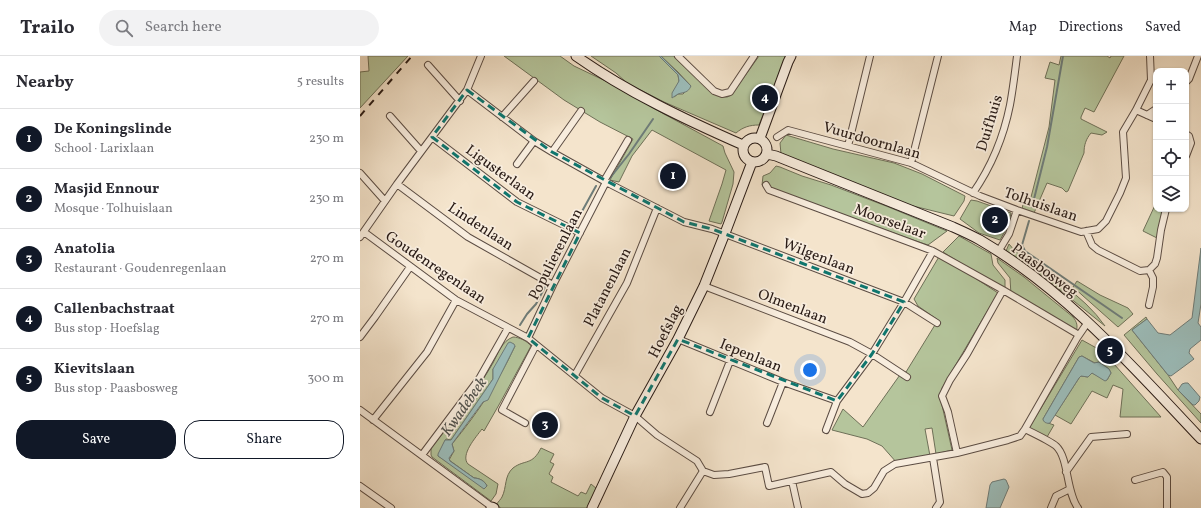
<!DOCTYPE html>
<html lang="en">
<head>
<meta charset="utf-8">
<style>
	:root { --surface:#fff; --page:#f2f2f3; --text:#2b2b33; --muted:#7c7c81; --line:#e1e1e2; --accent:#111827 }
	body { margin:0; font-family:Vollkorn,serif; background:var(--page); color:var(--text) }
	.controls { position:absolute; right:12px; top:12px; display:grid; overflow:hidden; border-radius:8px; box-shadow:0 1px 3px #0004 }
	.controls button { width:36px; height:36px; display:grid; place-items:center; padding:0; border:0; border-bottom:1px solid var(--line); background:var(--surface); color:var(--text); font:20px sans-serif }
	.you { position:absolute; left:450px; top:314px; width:14px; height:14px; margin:-10px; border:3px solid #fff; border-radius:50%; background:#1a73e8; box-shadow:0 0 0 6px #1a73e833 }
	.badge { display:grid; place-items:center; width:26px; height:26px; border-radius:50%; background:var(--accent); color:#fff; font-size:13px; font-weight:700 }
	.pin { position:absolute; translate:-50% -50%; border:2px solid #fff; box-shadow:0 1px 4px #0006 }
	.list { margin:0; padding:0; list-style:none }
	h2 { display:flex; justify-content:space-between; align-items:center; height:52px; margin:0; padding:0 16px; font-size:17px }
	h2 small { font-size:13px; font-weight:400; color:var(--muted) }
	.list li { display:grid; grid-template-columns:26px 1fr auto; gap:12px; align-items:center; box-sizing:border-box; height:60px; padding:0 16px; border-top:1px solid var(--line) }
	.list b { display:block; font-size:15px; white-space:nowrap }
	.list p { margin:0; font-size:13px; white-space:nowrap; color:var(--muted) }
	.list em { font-size:13px; font-style:normal; color:var(--muted) }
	.actions { display:flex; gap:8px; padding:12px 16px }
	.actions a { flex:1; padding:9px 0; border:1px solid var(--accent); border-radius:16px; text-align:center; font-size:14px; color:var(--accent) }
	.actions .main { background:var(--accent); color:#fff }
	.icon { flex:none; width:22px; height:22px; fill:none; stroke:currentColor; stroke-width:2; stroke-linecap:round; stroke-linejoin:round }
	.map { position:relative; flex:none; width:841px; height:452px; overflow:hidden }
	header { display:flex; align-items:center; gap:24px; box-sizing:border-box; height:56px; padding:0 20px; background:var(--surface); border-bottom:1px solid var(--line) }
	header strong { font-size:19px }
	nav { display:flex; gap:22px; margin-inline-start:auto; font-size:14px }
	.search { width:280px; height:36px; background:var(--page); display:flex; align-items:center; gap:10px; box-sizing:border-box; padding:0 14px; border-radius:22px; color:var(--muted); font-size:15px }
	main { display:flex }
	aside { flex:1; background:var(--surface) }
	.map>svg:first-child { display:block }
	.green { fill:#b5c59c; stroke:#6e7058; fill-rule:evenodd }
	.water { fill:#9cbebc; stroke:#6e7c79 }
	.lines { fill:none; stroke-linecap:round; stroke-linejoin:round }
	.stream { stroke:#6e7c79; stroke-width:2 }
	.street-casing { stroke:#5b4c43; stroke-width:8 }
	.secondary-casing { stroke:#281a15; stroke-width:11 }
	.street { stroke:#f8edde; stroke-width:6 }
	.secondary { stroke:#f8edde; stroke-width:9 }
	.rail { stroke:#281a15; stroke-width:2; stroke-dasharray:7 7; stroke-linecap:butt }
	.marked { fill:none; stroke:#0f766e; stroke-width:3; stroke-dasharray:8 5; stroke-linejoin:round }
	.labels { text-anchor:middle; stroke-width:3.5; stroke-linejoin:round; paint-order:stroke }
	.street-label { font-size:15px; fill:#281a15; stroke:#f8edde }
	.water-label { font-size:16px; font-style:italic; fill:#51534f; stroke:#f8edde }
</style>
</head>
<body>
<header>
<strong>Trailo</strong>
<div class="search"><svg class="icon" aria-label="search" viewBox="0 0 24 24"><circle cx="10" cy="10" r="6"/><path d="M15 15l6 6"/></svg>Search here</div>
<nav><a>Map</a><a>Directions</a><a>Saved</a></nav>
</header>
<main>
<aside>
<h2>Nearby<small>5 results</small></h2>
<ul class="list">
<li><span class="badge">1</span><div><b>De Koningslinde</b><p>School · Larixlaan</p></div><em>230 m</em></li>
<li><span class="badge">2</span><div><b>Masjid Ennour</b><p>Mosque · Tolhuislaan</p></div><em>230 m</em></li>
<li><span class="badge">3</span><div><b>Anatolia</b><p>Restaurant · Goudenregenlaan</p></div><em>270 m</em></li>
<li><span class="badge">4</span><div><b>Callenbachstraat</b><p>Bus stop · Hoefslag</p></div><em>270 m</em></li>
<li><span class="badge">5</span><div><b>Kievitslaan</b><p>Bus stop · Paasbosweg</p></div><em>300 m</em></li>
</ul>
<div class="actions"><a class="main">Save</a><a>Share</a></div>
</aside>
<div class="map">
<svg width="841" height="452" viewBox="0 0 841 452">
	<rect width="100%" height="100%" fill="#f4e4cc"/>
	<filter id="stains"><feTurbulence type="fractalNoise" baseFrequency=".005" numOctaves="4"/><feColorMatrix values="0 0 0 0 .2 0 0 0 0 .09 0 0 0 0 .02 0 0 0 .5 -.17"/></filter>
	<radialGradient id="worn" r=".72"><stop offset=".6" stop-color="#630" stop-opacity="0"/><stop offset="1" stop-color="#630" stop-opacity=".3"/></radialGradient>
	<path class="green" d="M8 0H48L0 52V16L9 15Z
		M144 0H200L214 10 254 29 304 58 363 90 365 97 374 116 373 128 362 166 361 168 349 165 362 128 366 114 292 74 272 100 259 126 250 124 273 83 240 66 204 44Z
		M231 0H299L318 19 319 25 314 41 318 38H323L331 30 318 16 301 0H315C323 8 355 42 367 41 368 41 371 39 372 38L399 0H426L399 69C390 69 383 71 376 77L304 46 267 27 256 17Z
		M701 0H747L750 2 751 0H764L734 56 725 52 721 61V63L747 76 742 79 731 77C726 83 724 89 724 97L708 135 706 136 702 132 687 127 674 157 662 153 664 144 670 145 689 71 695 24 685 22 690 6 699 9Z
		M426 79 473 93 534 107 562 118 605 140 604 145 594 160 549 149 421 98 420 87Z
		M416 110 420 111 442 120 471 129 526 150 587 175 568 189 553 184 402 129 403 120 410 117Z
		M611 144 617 145 651 157 648 170 640 184 619 177 600 163Z
		M796 147V153H803L797 182 783 175Z
		M599 180 631 198 633 209 645 224V235L583 196Z
		M649 188 655 195C686 218 723 238 745 270L695 230 646 195Z
		M580 199 638 237 582 332 580 340 592 394 576 398 572 372 565 373 570 400 537 407 522 390 507 383 472 374 483 353 503 371 542 316H546L578 264 558 250 554 243Z
		M637 202 664 221 713 261C717 266 718 270 716 276L651 239 650 222 638 207Z
		M717 225 740 239 768 252 773 258 758 271 713 231Z
		M786 261 787 263 772 274 808 319 818 334 841 358V367L797 318 764 279Z
		M153 281C159 281 167 285 171 290L140 347 124 375 122 373C116 381 100 399 108 408L138 428 136 438 131 445 72 401 71 399V392C93 364 116 337 133 307 138 297 142 285 153 281ZM155 290C139 325 117 358 92 388L94 395 89 404 114 422C119 422 125 425 127 430L78 400 86 383 91 384 133 323V313Z
		M722 284 740 294 746 299 801 361H760L763 333 753 329 747 342 732 335 711 368 695 359 719 322 721 320 728 321 732 317 747 324 751 317 749 313 739 306 735 307 722 300 719 301 683 363 685 366 694 369 687 381 669 372Z
		M181 392 194 398 190 406 194 408 189 418 193 421 191 426 218 440 221 436 226 438 231 428 237 433 228 452H141L136 449C138 446 141 443 142 441 147 431 144 420 153 412 165 403 172 410 181 392Z"/>
	<path class="water" d="M299 0H301L331 30C328 37 324 36 318 38 316 39 314 41 312 42V37L319 25 318 19Z
		M841 192V248L838 267 841 271V284L830 293 829 297 834 303 811 320 808 319 772 274 787 263 798 277 810 279 832 262Z
		M150 286 154 288 155 290 128 344 123 346 92 388 94 395 89 402 90 405 114 422C119 422 125 425 127 430L124 433 78 400V398L85 384H91L133 323V313L148 287Z
		M722 300 734 307 739 306 749 313 751 317 747 324 745 325 732 317 728 321 721 320 719 322 690 367C687 368 683 366 683 363L719 301Z
		M825 327H828L840 341 839 345 835 349H833L818 334 822 328Z
		M644 423 646 424 649 431 640 452H626L630 429 632 426Z"/>
	<g class="lines">
		<path class="stream" d="M250 122 269 98 293 63
			M672 151 687 91 703 0
			M669 165 662 189 665 195 762 262
			M215 168 236 130
			M190 220 210 178
			M160 269 167 258 176 248 185 231"/>
		<defs>
			<path id="street" d="M318 0 354 35 362 38 370 36 394 0
				M68 9 100 45
				M826 26 829 23 838 0
				M107 34 174 85 192 96 244 125 324 166 352 173 544 246 577 267
				M776 54 796 63
				M787 59 796 53
				M30 60 61 95
				M142 61 174 25
				M826 78 829 80 831 87 826 100
				M72 81 157 146 220 177
				M417 81 428 74 551 107 620 140 657 154 721 176 738 173 746 165 760 137 766 122 763 76 776 54 791 24 790 0
				M488 90 510 0
				M192 96 221 55
				M551 107 578 0
				M157 108 174 85
				M0 117 25 145
				M244 125 268 84
				M37 128 108 181 193 229
				M406 129 409 134 573 195 643 234 719 279
				M613 137C631 111 644 79 650 49 653 33 655 16 657 0
				M726 175 732 189 738 194 780 215 789 214 795 208 797 202 801 174 806 153
				M4 176 96 244 168 282 242 342 275 360 297 379 337 405 343 415 320 452
				M0 181 37 128 107 34 121 0
				M638 196 649 178 657 154
				M344 230 490 286 512 298 547 321
				M789 249 793 231V222L789 214
				M0 281 15 261 50 211
				M168 282 193 229 246 126
				M318 283 423 326 477 345
				M215 319 267 227 297 152
				M0 354 132 451
				M350 356 370 305
				M13 364 67 296 96 244
				M165 367 142 354 176 289
				M407 367 423 326
				M665 373C673 377 690 385 696 390 709 402 706 436 718 452
				M466 374 477 345 512 298 544 246 573 195
				M597 397 588 356 582 340 590 324 607 298 643 234
				M62 399 119 323 148 272
				M573 402 580 446 576 452
				M343 415 354 419 369 418 405 411 409 430 471 416 485 428 502 438 508 437 514 432 524 415 535 408 597 397 648 384 660 380 665 373 717 282 728 266
				M706 416 731 381 767 378
				M775 424 803 416 807 421V452
				M432 425 438 452
				M0 430 31 452
				M691 452 696 440 710 433"/>
			<path id="secondary" d="M216 0C267 36 326 64 383 89
				M383 94a12 12 0 1 1 24 0a12 12 0 1 1-24 0Z
				M400 82 428 6 431 0
				M407 98 416 100 593 171C602 175 611 179 620 184 707 235 773 311 841 383
				M131 452 132 451 134 452
				M232 452 275 360 318 283 344 230 367 172 392 106"/>
		</defs>
		<use href="#street" class="street-casing"/>
		<use href="#secondary" class="secondary-casing"/>
		<use href="#street" class="street"/>
		<use href="#secondary" class="secondary"/>
		<path class="rail" d="M0 60 52 0"/>
	</g>
	<path class="marked" d="M107 34 192 96 324 166 352 173 544 246 512 298 477 345 318 283 275 360 242 342 168 282 220 177 157 146 72 81Z"/>
	<g class="labels">
		<g class="street-label">
			<text transform="translate(629 67) rotate(-73)" y="5">Duifhuis</text>
			<text transform="translate(512 84) rotate(16)" y="5">Vuurdoornlaan</text>
			<text transform="translate(141 116) rotate(36)" y="5">Ligusterlaan</text>
			<text transform="translate(681 148) rotate(19)" y="5">Tolhuislaan</text>
			<text transform="translate(530 165) rotate(20)" y="5">Moorselaar</text>
			<text transform="translate(121 170) rotate(33)" y="5">Lindenlaan</text>
			<text transform="translate(195 198) rotate(-63)" y="5">Populierenlaan</text>
			<text transform="translate(459 200) rotate(21)" y="5">Wilgenlaan</text>
			<text transform="translate(76 211) rotate(34)" y="5">Goudenregenlaan</text>
			<text transform="translate(685 214) rotate(37)" y="5">Paasbosweg</text>
			<text transform="translate(247 231) rotate(-63)" y="5">Platanenlaan</text>
			<text transform="translate(433 250) rotate(21)" y="5">Olmenlaan</text>
			<text transform="translate(305 275) rotate(-63)" y="5">Hoefslag</text>
			<text transform="translate(391 299) rotate(22)" y="5">Iepenlaan</text>
		</g>
		<g class="water-label">
			<text transform="translate(103 350) rotate(-55)" y="6">Kwadebeek</text>
		</g>
	</g>
	<rect width="100%" height="100%" filter="url(#stains)"/>
	<rect width="100%" height="100%" fill="url(#worn)"/>
</svg>
<div class="controls">
<button>+</button>
<button>−</button>
<button><svg class="icon" aria-label="locate" viewBox="0 0 24 24"><circle cx="12" cy="12" r="6"/><path d="M12 2v4M12 18v4M2 12h4M18 12h4"/></svg></button>
<button><svg class="icon" aria-label="layers" viewBox="0 0 24 24"><path d="M12 4l9 5-9 5-9-5zM3 14l9 5 9-5"/></svg></button>
</div>
<div class="you"></div>
<div class="pin badge" style="left:313px;top:120px">1</div>
<div class="pin badge" style="left:635px;top:164px">2</div>
<div class="pin badge" style="left:185px;top:369px">3</div>
<div class="pin badge" style="left:405px;top:42px">4</div>
<div class="pin badge" style="left:750px;top:295px">5</div>
</div>
</main>
</body>
</html>
